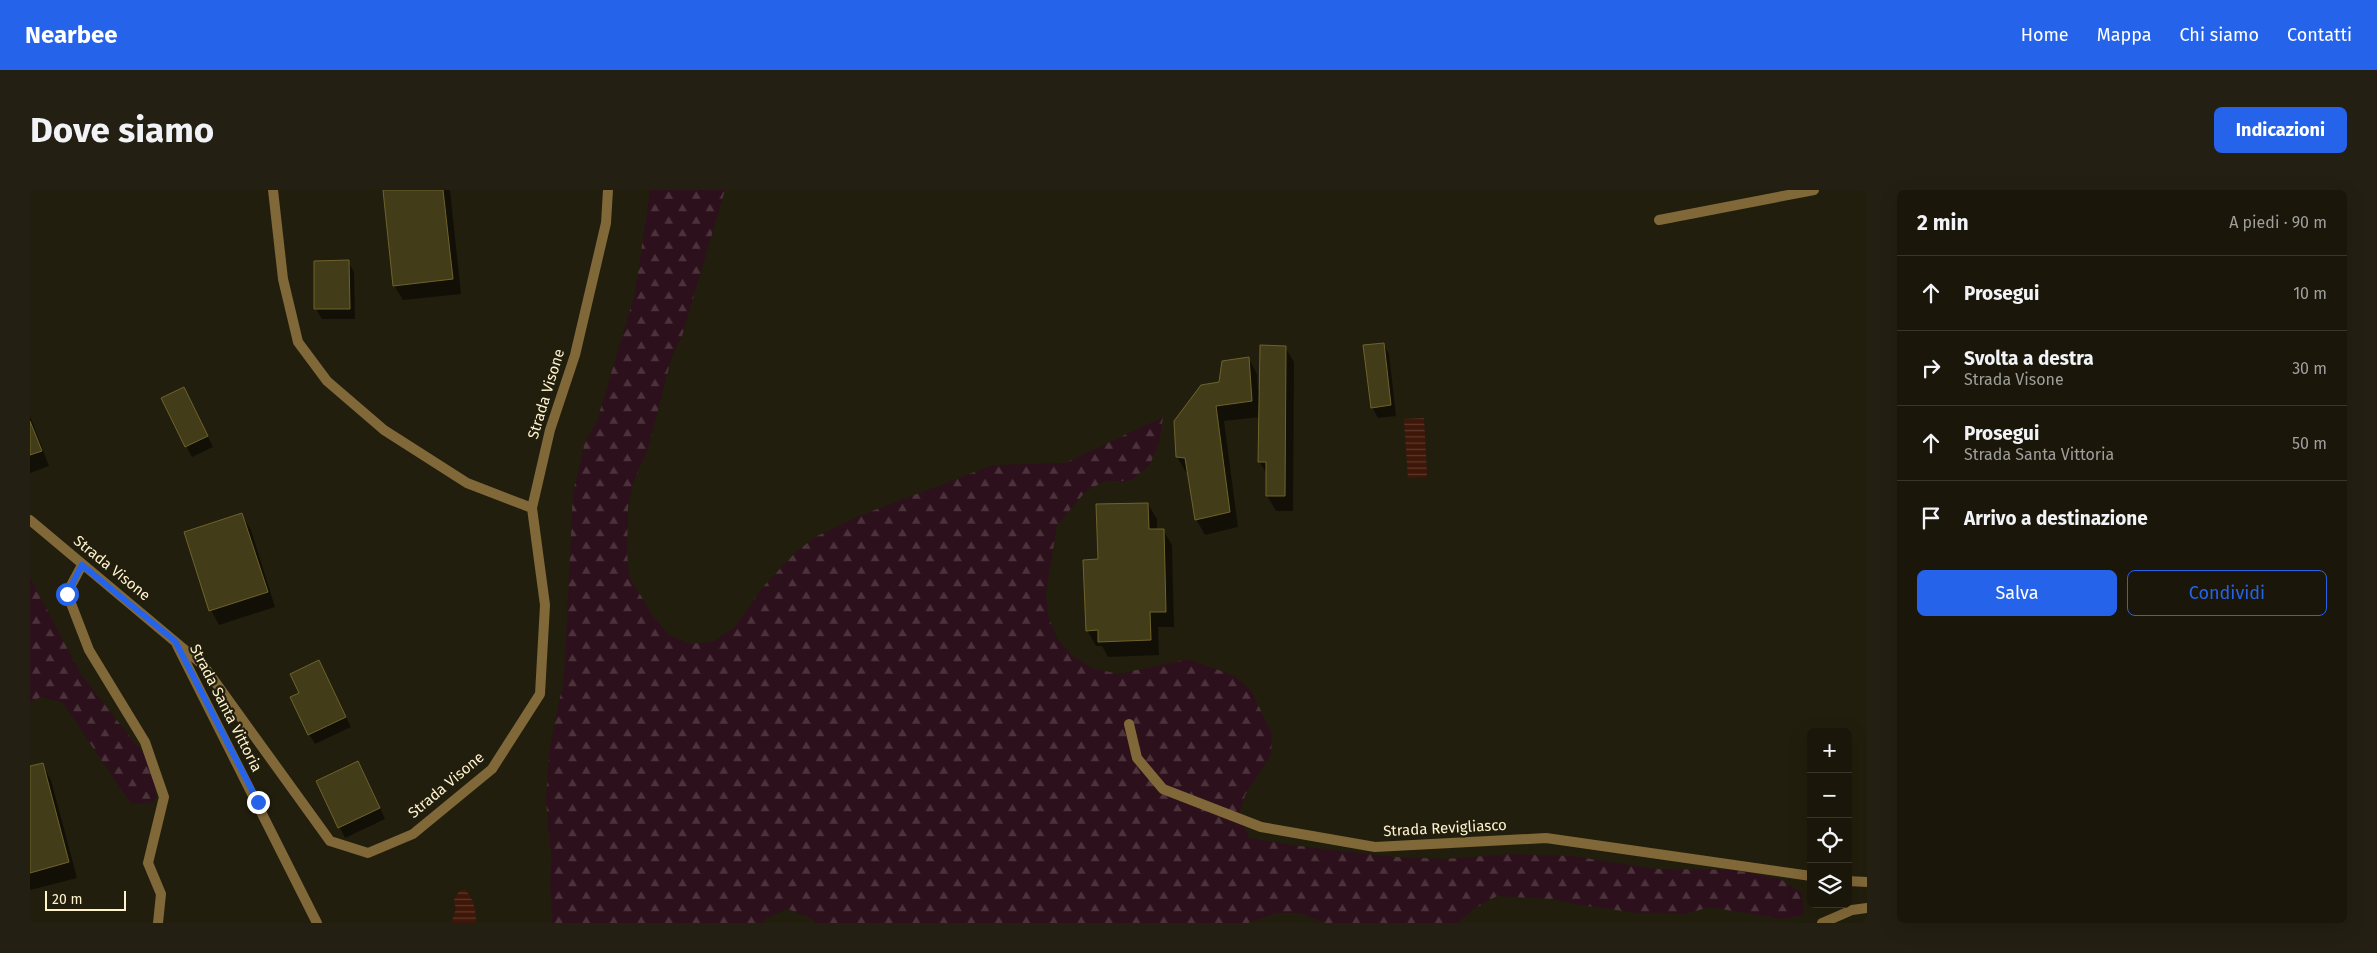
<!DOCTYPE html>
<html lang="it">
<head>
<meta charset="utf-8">
<style>
	:root { --surface:#1a160a; --page:#231f13; --text:#f1f3f6; --muted:#9f9f9c; --line:#38352b; --accent:#2563eb }
	body { margin:0; font-family:"Fira Sans",sans-serif; background:var(--page); color:var(--text) }
	.controls { position:absolute; right:15px; bottom:15px; display:grid; overflow:hidden; border-radius:8px; box-shadow:0 5px 20px #0002 }
	.controls button { width:45px; height:45px; display:grid; place-items:center; padding:0; border:0; border-bottom:1px solid var(--line); background:var(--surface); color:var(--text); font:25px sans-serif }
	.scale { position:absolute; left:15px; bottom:12px; width:81px; box-sizing:border-box; padding-left:5px; border:2px solid #fff2ce; border-top:0; font-size:14px; line-height:18px; white-space:nowrap; color:#fff2ce; -webkit-text-stroke:4px #221e0d; paint-order:stroke }
	.stop { position:absolute; width:15px; height:15px; margin:-11px; border:4px solid #2563eb; border-radius:50%; background:#fff }
	.stop.end { background:#2563eb; border-color:#fff; box-shadow:0 1px 5px #0008 }
	.list { margin:0; padding:0; list-style:none }
	h2 { display:flex; justify-content:space-between; align-items:center; height:65px; margin:0; padding:0 20px; font-size:21px }
	h2 small { font-size:16px; font-weight:400; color:var(--muted) }
	.list li { display:grid; grid-template-columns:32px 1fr auto; gap:15px; align-items:center; box-sizing:border-box; height:75px; padding:0 20px; border-top:1px solid var(--line) }
	.list b { display:block; font-size:19px; white-space:nowrap }
	.list p { margin:0; font-size:16px; white-space:nowrap; color:var(--muted) }
	.list em { font-size:16px; font-style:normal; color:var(--muted) }
	.actions { display:flex; gap:10px; padding:15px 20px }
	.actions a { flex:1; padding:11px 0; border:1px solid var(--accent); border-radius:8px; text-align:center; font-size:18px; color:var(--accent) }
	.actions .main { background:var(--accent); color:#fff }
	.icon { flex:none; width:28px; height:28px; fill:none; stroke:currentColor; stroke-width:2; stroke-linecap:round; stroke-linejoin:round }
	.map { position:relative; flex:none; width:1837px; height:733px; overflow:hidden; border-radius:8px }
	header { display:flex; align-items:center; gap:30px; box-sizing:border-box; height:70px; padding:0 25px; background:var(--accent); color:#fff }
	header strong { font-size:24px }
	nav { display:flex; gap:28px; margin-inline-start:auto; font-size:18px }
	.intro { display:flex; align-items:center; justify-content:space-between; box-sizing:border-box; height:120px; padding:0 30px }
	h1 { margin:0; font-size:35px }
	.button { padding:12px 22px; border-radius:8px; background:var(--accent); color:#fff; font-size:18px; font-weight:700 }
	main { display:flex; gap:30px; padding:0 30px }
	aside { flex:1; background:var(--surface); border-radius:8px; box-shadow:0 5px 20px #0002 }
	.map>svg:first-child { display:block }
	.forest { fill:url(#forest-firs) }
	.water { fill:url(#water-rules) }
	.shadow { fill:#0007 }
	.building { fill:#433c19; stroke:#6f632b }
	.lines { fill:none; stroke-linecap:round; stroke-linejoin:round }
	.service { stroke:#816838; stroke-width:10 }
	.minor { stroke:#816838; stroke-width:10 }
	.route { stroke:#2563eb; stroke-width:6 }
	.labels { text-anchor:middle; stroke-width:4.5; stroke-linejoin:round; paint-order:stroke }
	.street-label { font-size:15px; fill:#fff2ce; stroke:#221e0d }
</style>
</head>
<body>
<header>
<strong>Nearbee</strong>
<nav><a>Home</a><a>Mappa</a><a>Chi siamo</a><a>Contatti</a></nav>
</header>
<div class="intro"><h1>Dove siamo</h1><a class="button">Indicazioni</a></div>
<main>
<div class="map">
<svg width="1837" height="733" viewBox="0 0 1837 733">
	<defs>
		<pattern id="forest-firs" width="22" height="20" patternUnits="userSpaceOnUse" patternTransform="scale(1.25)"><rect width="22" height="20" fill="#2c101b"/><path d="M5 1l3.5 6h-7zM16 11l3.5 6h-7z" fill="#4c333b"/></pattern>
		<pattern id="water-rules" width="6" height="5" patternUnits="userSpaceOnUse" patternTransform="scale(1.25)"><rect width="6" height="5" fill="#3f1709"/><path d="M0 2.5h6" fill="none" stroke="#5c392c"/></pattern>
	</defs>
	<rect width="100%" height="100%" fill="#221e0d"/>
	<path class="forest" d="M620 0H695L652 146 642 166 617 262 603 293 598 317 597 363 599 386 623 426 639 445 661 454 684 451 704 438 732 398 766 362 785 347 829 326 963 275 1035 273 1133 227 1129 254 1119 276 1100 291H1075L1056 301 1027 335 1016 403 1018 425 1026 446 1041 465 1062 478 1088 484 1158 469 1205 486 1222 502 1242 544 1241 565 1215 605 1209 625 1219 648 1269 656 1364 667 1415 669 1481 664 1542 666 1626 679 1704 680 1750 689 1772 703 1774 725 1751 729 1679 717 1656 724 1608 723 1543 714 1520 709 1467 706 1444 719 1427 733H1295L1269 723H1246L1218 733H785L782 729 758 719 736 728 734 733H522L520 693 521 666 516 611 519 560 534 489 543 302 555 252 567 231 605 103Z
		M0 387 50 483 115 566 126 587 125 612 101 614 33 513 11 507 0 512Z"/>
	<path class="water" d="M1394 228 1397 287 1378 288 1374 229Z
		M435 700C444 709 446 721 446 733H424L422 731 426 719 424 710 429 701Z"/>
	<path class="shadow" d="M354 0H420L431 104 373 110 364 95Z
		M285 72H318L324 82 325 129H292L286 119Z
		M1353 154 1359 164 1366 226 1348 228 1342 217Z
		M1255 157 1264 172 1263 321H1246L1237 306V284L1229 271 1230 227 1194 231 1208 337 1175 345 1166 329 1159 282H1156L1147 267 1190 193 1219 169 1227 184 1228 200H1230Z
		M132 209H159L183 257 162 267Z
		M0 226 19 276 0 283Z
		M1118 314 1127 329V340H1133L1142 355 1144 437H1128L1129 465 1078 467 1072 456H1066L1057 440 1069 370Z
		M212 325 221 340 245 417 189 435 181 420Z
		M289 472 321 537 285 554 279 544 271 503Z
		M12 574 21 590 47 688 0 700V577Z
		M334 583 355 629 315 648 287 591Z"/>
	<path class="building" d="M353 0H413L423 89 363 96Z
		M319 70 320 119H284V71Z
		M1354 153 1361 215 1341 218 1333 155Z
		M1230 155 1256 156 1255 306H1236V272H1228Z
		M1219 167 1222 211 1186 216 1200 322 1165 330 1155 268 1146 267 1144 231 1171 195 1189 192 1192 171Z
		M154 197 178 246 155 257 131 208Z
		M0 231 12 261 0 265Z
		M1118 313 1119 339H1134L1136 422H1120L1121 450 1068 452V440L1056 441 1053 370 1068 369 1066 314Z
		M212 323 238 402 179 421 154 342Z
		M289 470 316 527 278 545 260 507 269 503 260 484Z
		M328 571 350 618 308 638 286 591Z
		M13 573 39 672 0 683V576Z"/>
	<g class="lines">
		<path class="service" d="M1792 733 1822 720 1837 718"/>
		<path class="minor" d="M243 0 253 89 268 152 297 191 354 240 437 293 502 318
			M1629 30 1784 0
			M0 330 173 475 300 651 338 663 383 644 462 579 510 504 515 415 502 318 520 240 545 165 576 33 578 0
			M52 375 37 403 59 460 115 552 134 607 118 673 131 704 128 733
			M147 455 287 733
			M1099 534 1107 568 1133 599 1231 637 1345 657 1516 648 1781 686
			M1818 691 1837 692"/>
	</g>
	<g class="lines">
		<path class="route" d="M37 404 52 375 145 451 228 612"/>
	</g>
	<g class="labels">
		<g class="street-label">
			<text transform="translate(516 204) rotate(-73)" y="5">Strada Visone</text>
			<text transform="translate(82 378) rotate(39)" y="5">Strada Visone</text>
			<text transform="translate(196 518) rotate(63)" y="5">Strada Santa Vittoria</text>
			<text transform="translate(416 595) rotate(-40)" y="5">Strada Visone</text>
			<text transform="translate(1415 638) rotate(-3)" y="5">Strada Revigliasco</text>
		</g>
	</g>
</svg>
<div class="controls">
<button>+</button>
<button>−</button>
<button><svg class="icon" aria-label="locate" viewBox="0 0 24 24"><circle cx="12" cy="12" r="6"/><path d="M12 2v4M12 18v4M2 12h4M18 12h4"/></svg></button>
<button><svg class="icon" aria-label="layers" viewBox="0 0 24 24"><path d="M12 4l9 5-9 5-9-5zM3 14l9 5 9-5"/></svg></button>
</div>
<div class="scale">20 m</div>
<div class="stop" style="left:37px;top:404px"></div>
<div class="stop end" style="left:228px;top:612px"></div>
</div>
<aside>
<h2>2 min<small>A piedi · 90 m</small></h2>
<ul class="list">
<li><svg class="icon" aria-label="ahead" viewBox="0 0 24 24"><path d="M12 20V5M6 11l6-6 6 6"/></svg><div><b>Prosegui</b></div><em>10 m</em></li>
<li><svg class="icon" aria-label="right" viewBox="0 0 24 24"><path d="M7 20v-9h11M14 6l5 5-5 5"/></svg><div><b>Svolta a destra</b><p>Strada Visone</p></div><em>30 m</em></li>
<li><svg class="icon" aria-label="ahead" viewBox="0 0 24 24"><path d="M12 20V5M6 11l6-6 6 6"/></svg><div><b>Prosegui</b><p>Strada Santa Vittoria</p></div><em>50 m</em></li>
<li><svg class="icon" aria-label="arrive" viewBox="0 0 24 24"><path d="M6 21V4h12l-3 4 3 4H6"/></svg><div><b>Arrivo a destinazione</b></div></li>
</ul>
<div class="actions"><a class="main">Salva</a><a>Condividi</a></div>
</aside>
</main>
</body>
</html>
